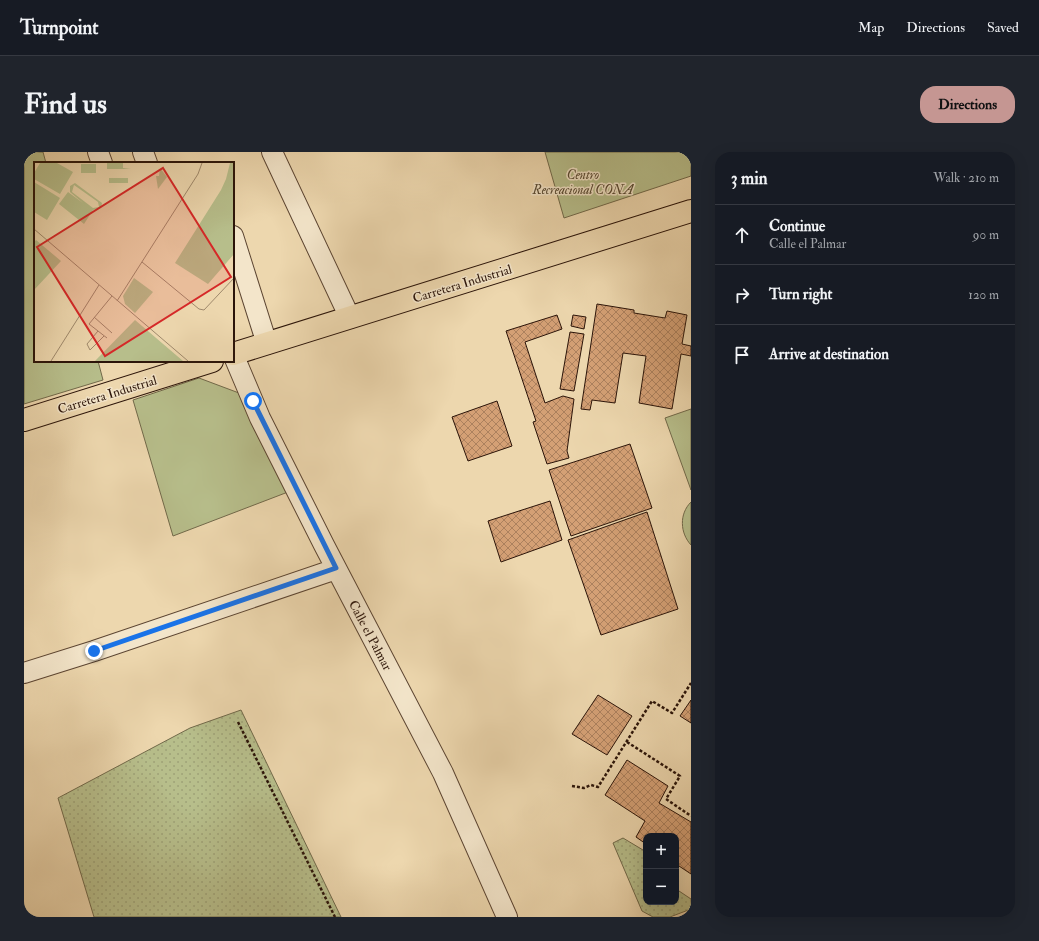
<!DOCTYPE html>
<html lang="en">
<head>
<meta charset="utf-8">
<style>
	:root { --surface:#171b24; --page:#20242c; --text:#f1f3f6; --muted:#9ea1a6; --line:#363941; --accent:#c59692 }
	body { margin:0; font-family:"IM FELL Double Pica",serif; background:var(--page); color:var(--text) }
	.controls { position:absolute; right:12px; bottom:12px; display:grid; overflow:hidden; border-radius:8px; box-shadow:0 4px 16px #0002 }
	.controls button { width:36px; height:36px; display:grid; place-items:center; padding:0; border:0; border-bottom:1px solid var(--line); background:var(--surface); color:var(--text); font:20px sans-serif }
	.stop { position:absolute; width:12px; height:12px; margin:-9px; border:3px solid #1a73e8; border-radius:50%; background:#fff }
	.stop.end { background:#1a73e8; border-color:#fff; box-shadow:0 1px 4px #0008 }
	.list { margin:0; padding:0; list-style:none }
	h2 { display:flex; justify-content:space-between; align-items:center; height:52px; margin:0; padding:0 16px; font-size:17px }
	h2 small { font-size:13px; font-weight:400; color:var(--muted) }
	.list li { display:grid; grid-template-columns:26px 1fr auto; gap:12px; align-items:center; box-sizing:border-box; height:60px; padding:0 16px; border-top:1px solid var(--line) }
	.list b { display:block; font-size:15px; white-space:nowrap }
	.list p { margin:0; font-size:13px; white-space:nowrap; color:var(--muted) }
	.list em { font-size:13px; font-style:normal; color:var(--muted) }
	.icon { flex:none; width:22px; height:22px; fill:none; stroke:currentColor; stroke-width:2; stroke-linecap:round; stroke-linejoin:round }
	.map { position:relative; flex:none; width:667px; height:765px; overflow:hidden; border-radius:16px }
	header { display:flex; align-items:center; gap:24px; box-sizing:border-box; height:56px; padding:0 20px; background:var(--surface); border-bottom:1px solid var(--line) }
	header strong { font-size:19px }
	nav { display:flex; gap:22px; margin-inline-start:auto; font-size:14px }
	.intro { display:flex; align-items:center; justify-content:space-between; box-sizing:border-box; height:96px; padding:0 24px }
	h1 { margin:0; font-size:28px }
	.button { padding:10px 18px; border-radius:16px; background:var(--accent); color:#111; font-size:14px; font-weight:700 }
	main { display:flex; gap:24px; padding:0 24px }
	aside { flex:1; background:var(--surface); border-radius:16px; box-shadow:0 4px 16px #0002 }
	.map>svg:first-child { display:block }
	.grass { fill:url(#grass-dots); stroke:#71694a }
	.park { fill:#b7be8b; stroke:#71694a }
	.building { fill:url(#building-cross-hatch); stroke:#2b1409 }
	.lines { fill:none; stroke-linecap:round; stroke-linejoin:round }
	.minor-casing { stroke:#5c4532; stroke-width:22 }
	.highway-casing { stroke:#2b1409; stroke-width:24 }
	.path { stroke:#2b1409; stroke-width:2.5; stroke-dasharray:3 2; stroke-linecap:butt }
	.minor { stroke:#f3e5ca; stroke-width:20 }
	.highway { stroke:#edd7ae; stroke-width:22 }
	.route { stroke:#1a73e8; stroke-width:5 }
	.labels { text-anchor:middle; stroke-width:3; stroke-linejoin:round; paint-order:stroke }
	.park-label { font-size:13px; font-style:italic; fill:#554730; stroke:#f3e5ca }
	.street-label { font-size:13px; fill:#2b1409; stroke:#f3e5ca }
	.inset-road { fill:none; stroke:#9f896c; stroke-width:1 }
	.view { fill:#d62828; fill-opacity:0.15; stroke:#d62828; stroke-width:2 }
	.inset-edge { fill:none; stroke:#2b1409; stroke-width:2 }
</style>
</head>
<body>
<header>
<strong>Turnpoint</strong>
<nav><a>Map</a><a>Directions</a><a>Saved</a></nav>
</header>
<div class="intro"><h1>Find us</h1><a class="button">Directions</a></div>
<main>
<div class="map">
<svg width="667" height="765" viewBox="0 0 667 765">
	<defs>
		<pattern id="grass-dots" width="8" height="8" patternUnits="userSpaceOnUse"><rect width="8" height="8" fill="#b7be8b"/><path d="M2 2h.1M6 6h.1" fill="none" stroke="#9ea277" stroke-width="1.8" stroke-linecap="round"/></pattern>
		<pattern id="building-cross-hatch" width="8" height="8" patternUnits="userSpaceOnUse"><rect width="8" height="8" fill="#d4a075"/><path d="M0 0l8 8M0 8l8-8" fill="none" stroke="#ac815e"/></pattern>
	</defs>
	<rect width="100%" height="100%" fill="#edd7ae"/>
	<filter id="stains"><feTurbulence type="fractalNoise" baseFrequency=".005" numOctaves="4"/><feColorMatrix values="0 0 0 0 .2 0 0 0 0 .09 0 0 0 0 .02 0 0 0 .5 -.17"/></filter>
	<radialGradient id="worn" r=".72"><stop offset=".6" stop-color="#630" stop-opacity="0"/><stop offset="1" stop-color="#630" stop-opacity=".3"/></radialGradient>
	<path class="grass" d="M217 558 317 765H70L34 646 166 576Z
		M599 686 619 698 621 696H622V750H652V737L667 747V757L646 765H629L618 759 589 691Z"/>
	<path class="park" d="M0 0H19L22 11H11V209H74L79 228 0 252Z
		M521 0H667V24L540 66Z
		M175 226 215 241 264 340 149 384 109 248Z
		M667 257V338L641 266Z
		M667 350V393C656 381 655 362 667 350Z"/>
	<path class="building" d="M573 152 610 158V161L641 166 643 159 663 163 658 192 667 194V204L657 202 648 257 615 251 622 204 599 201 591 251 568 248 566 258 557 257Z
		M533 163 538 177 501 190 521 251 539 244 550 247 543 299 545 306 523 312 509 270 512 269 482 179Z
		M549 163 562 165 560 177 547 174Z
		M546 180 560 182 550 239 536 237Z
		M473 249 488 294 444 309 428 265Z
		M606 292 628 356 547 384 525 318Z
		M526 349 538 388 477 410 464 369Z
		M623 360 654 457 577 483 544 388Z
		M574 543 608 564 583 603 548 582Z
		M667 548V571L656 564Z
		M603 608 644 634 635 651 667 670V722L652 712V684H622V692L612 685 621 669 581 643Z"/>
	<g class="lines">
		<defs>
			<path id="minor" d="M74 0 78 11
				M119 0 123 11
				M248 0 326 166
				M209 84 243 192
				M209 202 236 266 300 393 419 621 483 765
				M0 521 70 499 312 417"/>
			<path id="highway" d="M209 202 667 59
				M0 268 188 209"/>
		</defs>
		<use href="#minor" class="minor-casing"/>
		<use href="#highway" class="highway-casing"/>
		<path class="path" d="M214 570 311 765
			M603 590 656 624 642 647 667 664
			M548 634 560 636 567 633 574 635 628 549 648 561 667 531"/>
		<use href="#minor" class="minor"/>
		<use href="#highway" class="highway"/>
	</g>
	<g class="lines">
		<path class="route" d="M70 499 312 416 229 249"/>
	</g>
	<g class="labels">
		<g class="park-label">
			<text x="559" y="27">Centro<tspan x="559" dy="15">Recreacional CONA</tspan></text>
		</g>
		<g class="street-label">
			<text transform="translate(438 131) rotate(-17)" y="5">Carretera Industrial</text>
			<text transform="translate(83 242) rotate(-17)" y="5">Carretera Industrial</text>
			<text transform="translate(347 483) rotate(62)" y="5">Calle el Palmar</text>
		</g>
	</g>
	<g transform="translate(10 10)">
		<rect width="200" height="200" fill="#edd7ae"/>
		<path d="M73 1H89V6L97 7H73ZM196 1H200V92L174 122 141 101 187 28 192 17ZM126 6 133 15 124 27 122 14H125ZM75 16H94V21H75Z" fill="#b7be8b"/>
		<path d="M6 1H23L39 10 26 32 0 17V11ZM47 2H62V11H47ZM0 20 26 36 13 58 0 50ZM41 21 68 41 67 46 59 48 50 62 25 42 34 30 49 41 36 30V24ZM40 23 64 40 65 45 59 46 38 30ZM2 78 27 99 0 128V80ZM100 116 119 130 101 151 91 142 89 134ZM101 158 149 199H61Z" fill="#b7be8b" fill-rule="evenodd"/>
		<path class="inset-road" d="M0 67 154 199M108 100 165 147 170 148 200 116M83 139 164 12 168 1M60 155 78 171M64 169 53 182 56 188 70 174M73 176 55 162 78 134M17 199 65 123"/>
		<path class="view" d="M129 6 197 115 71 194 3 85Z"/>
		<rect width="200" height="200" class="inset-edge"/>
	</g>
	<rect width="100%" height="100%" filter="url(#stains)"/>
	<rect width="100%" height="100%" fill="url(#worn)"/>
</svg>
<div class="controls">
<button>+</button>
<button>−</button>
</div>
<div class="stop" style="left:229px;top:249px"></div>
<div class="stop end" style="left:70px;top:499px"></div>
</div>
<aside>
<h2>3 min<small>Walk · 210 m</small></h2>
<ul class="list">
<li><svg class="icon" aria-label="ahead" viewBox="0 0 24 24"><path d="M12 20V5M6 11l6-6 6 6"/></svg><div><b>Continue</b><p>Calle el Palmar</p></div><em>90 m</em></li>
<li><svg class="icon" aria-label="right" viewBox="0 0 24 24"><path d="M7 20v-9h11M14 6l5 5-5 5"/></svg><div><b>Turn right</b></div><em>120 m</em></li>
<li><svg class="icon" aria-label="arrive" viewBox="0 0 24 24"><path d="M6 21V4h12l-3 4 3 4H6"/></svg><div><b>Arrive at destination</b></div></li>
</ul>
</aside>
</main>
</body>
</html>
